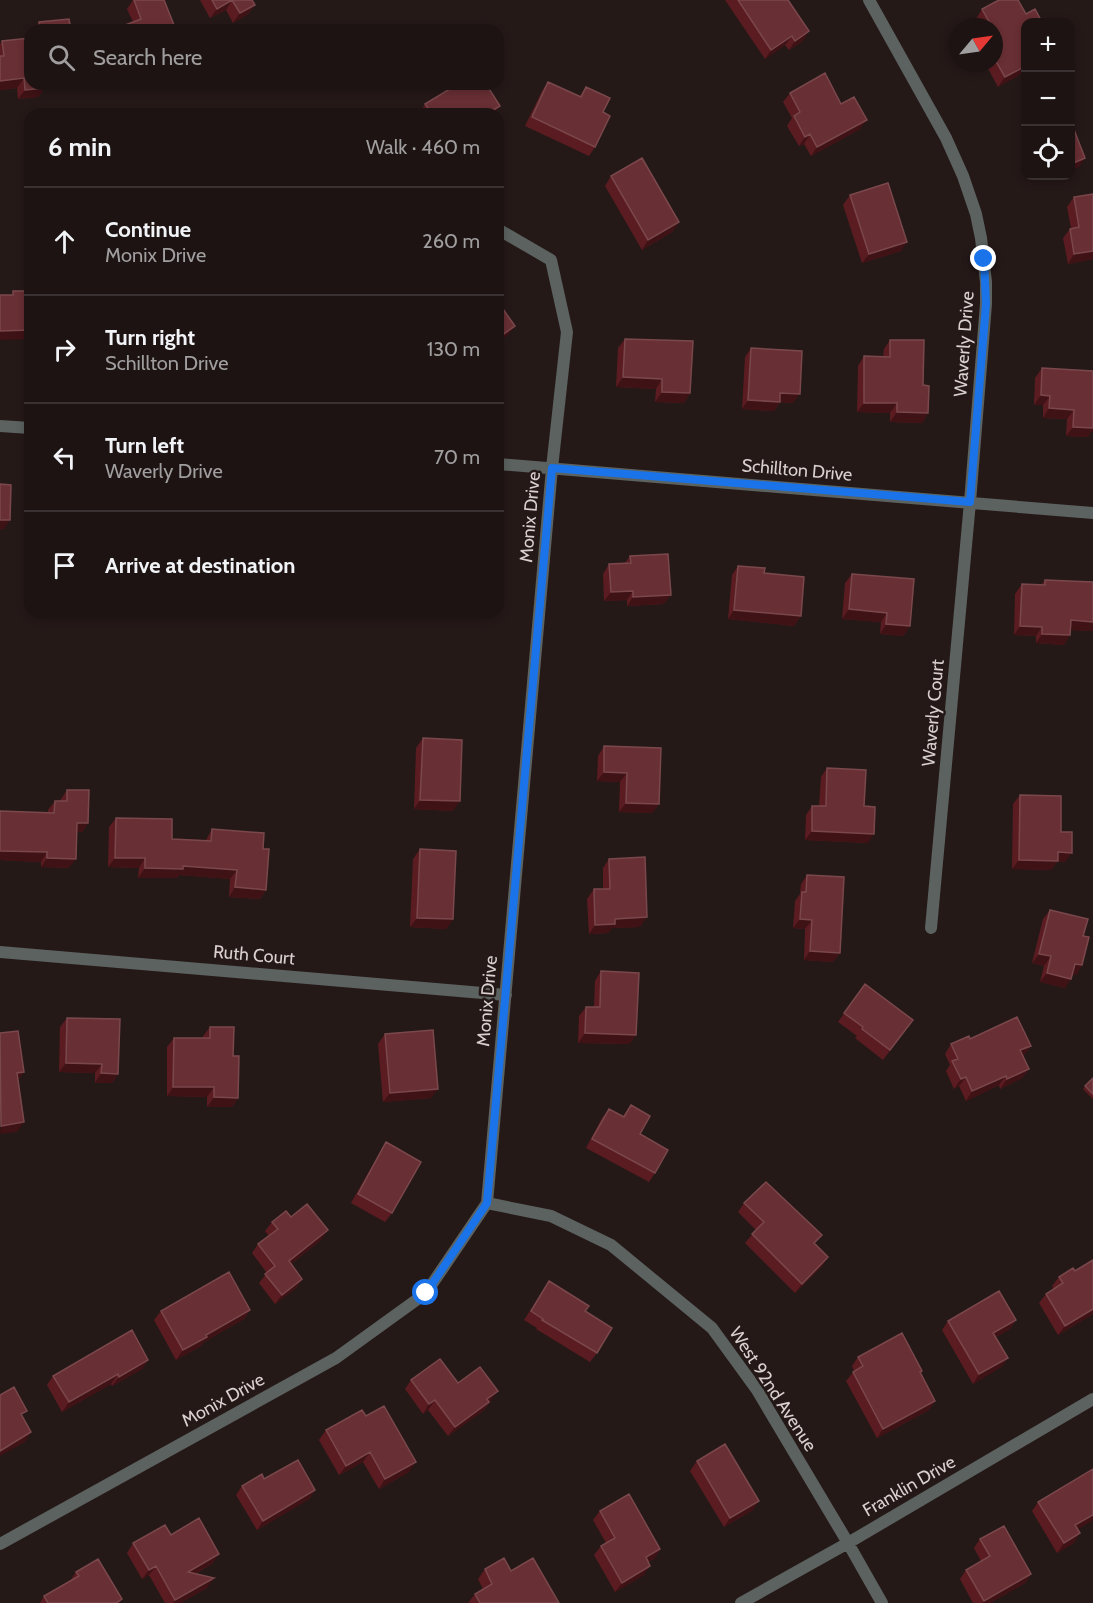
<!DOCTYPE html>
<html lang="en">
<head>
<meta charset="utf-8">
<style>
	:root { --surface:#1c1312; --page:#292020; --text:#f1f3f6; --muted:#a09e9f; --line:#3a3232 }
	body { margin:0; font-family:Cabin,sans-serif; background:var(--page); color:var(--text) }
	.controls { position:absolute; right:18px; top:18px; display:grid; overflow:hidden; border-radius:12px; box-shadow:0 3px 9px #0003 }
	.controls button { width:54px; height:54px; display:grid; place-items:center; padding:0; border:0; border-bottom:2px solid var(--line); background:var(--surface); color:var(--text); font:30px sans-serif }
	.compass { position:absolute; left:949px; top:18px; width:54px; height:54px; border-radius:50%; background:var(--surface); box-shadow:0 3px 9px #0003; rotate:61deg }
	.stop { position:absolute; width:18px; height:18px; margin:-14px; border:4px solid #1a73e8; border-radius:50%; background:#fff }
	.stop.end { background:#1a73e8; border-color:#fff; box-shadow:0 2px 6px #0008 }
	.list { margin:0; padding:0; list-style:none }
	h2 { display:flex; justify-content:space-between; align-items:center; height:78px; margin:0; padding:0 24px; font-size:26px }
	h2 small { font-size:20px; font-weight:400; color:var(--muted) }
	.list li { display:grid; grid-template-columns:39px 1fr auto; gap:18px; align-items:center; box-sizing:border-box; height:108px; padding:0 24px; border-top:2px solid var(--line) }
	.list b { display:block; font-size:22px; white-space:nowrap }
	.list p { margin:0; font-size:20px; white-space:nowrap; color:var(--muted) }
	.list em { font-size:20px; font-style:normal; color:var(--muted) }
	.icon { flex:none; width:33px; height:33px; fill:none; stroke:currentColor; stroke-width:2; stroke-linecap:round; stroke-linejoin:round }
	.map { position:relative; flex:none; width:1093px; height:1603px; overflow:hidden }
	.search { position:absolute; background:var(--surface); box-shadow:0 3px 9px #0003; left:24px; top:24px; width:480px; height:66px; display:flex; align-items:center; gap:15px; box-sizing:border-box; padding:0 21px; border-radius:18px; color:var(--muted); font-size:22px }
	.panel { position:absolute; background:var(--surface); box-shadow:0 3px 9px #0003; left:24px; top:108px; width:480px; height:510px; border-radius:18px }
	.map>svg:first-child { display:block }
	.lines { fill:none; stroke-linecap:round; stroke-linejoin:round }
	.minor { stroke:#5b6260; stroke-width:12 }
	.wall { fill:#5b1c21 }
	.shaded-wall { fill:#3f1216 }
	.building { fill:#682f34; stroke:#7a484c; stroke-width:1.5 }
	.route { stroke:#1a73e8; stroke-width:8 }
	.labels { text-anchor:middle; stroke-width:5; stroke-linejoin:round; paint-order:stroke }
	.street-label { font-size:18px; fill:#d9d0d0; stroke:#251918 }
</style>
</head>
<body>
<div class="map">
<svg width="1093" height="1603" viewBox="0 0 1093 1603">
	<rect width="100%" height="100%" fill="#251918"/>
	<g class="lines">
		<path class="minor" d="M869 0 946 138 963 176 976 214 981 238 986 282V304L970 502 931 928
			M0 426 30 428
			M498 464 1093 513
			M0 952 506 995
			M487 1203 551 1216 611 1245 712 1328 757 1390 848 1543 882 1603
			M0 1544 336 1358 426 1293 487 1203 552 468 567 332 551 260 501 231
			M741 1603 848 1543 1093 1399"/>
	</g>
	<path class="wall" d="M133 0H164L176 30 133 22 127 9Z
		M200 0H252L255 5 248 14 233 23 226 10 210 18Z
		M725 0H788L803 41 789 50 785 45 765 59Z
		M982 9 1026 14 1024 72 998 87 985 63H994V27H980L976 19Z
		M39 22 71 30H34Z
		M2 41 30 84H50L44 85 45 88 38 97 18 99 17 88 0 90V44Z
		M548 82 579 97 586 87 603 112 595 147 589 156 525 126 542 91Z
		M790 93 841 104 860 129 811 156 804 144 799 146 787 126 792 118 783 102Z
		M425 104 494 114H419Z
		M1026 133V142L1023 137Z
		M611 176 679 222 672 232 642 250 605 186Z
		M1093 194V259L1068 264 1063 238 1070 229 1071 228 1067 207 1074 197Z
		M850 195 901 251 862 263 843 205Z
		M625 339 690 393 684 403 655 402 656 389 616 387 618 348Z
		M890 340 923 385 928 413 922 423 890 422V413L857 412 858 366 864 356 883 357 884 349Z
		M751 348 793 403 780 402 774 411 742 409 745 357Z
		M1042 368 1093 371V432H1091L1088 437 1066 436 1067 419 1043 418V405H1034L1035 378Z
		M630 556 664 604 627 606V600L604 601 603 574 609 564 625 563Z
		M738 566 764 573 801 616 794 626 728 619 732 575Z
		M852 574 910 626 903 636 880 634 881 622 842 619 845 583Z
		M1045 580 1093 582V631L1070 630V635L1064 645 1036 643V636L1014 635 1015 594 1022 584 1041 585Z
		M423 738 453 811 414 809 416 748Z
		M604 746 659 804 652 813 619 812 620 782 597 781 598 756Z
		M827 768 864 806 868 843 805 840 806 815 812 806H819L821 777Z
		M67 790 88 823 82 832H77L69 868 41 867V862L0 860V811L48 813V810L55 801H60L61 799Z
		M1020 795 1061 832 1065 862H1057L1051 870 1012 869 1013 804Z
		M116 818 172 839 206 840 212 829 263 849 266 890 260 899 229 897 230 879 179 875 177 878H138L139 868 108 867 109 827Z
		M420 849 453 919 446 929 410 927 413 859Z
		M609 859 640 927 612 928 608 933 589 934 587 899 594 889H603V868Z
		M807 875 840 953 833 962 804 960 805 929 793 928 795 901 800 894 801 884Z
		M1050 910 1083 936 1082 965 1076 975 1073 974 1065 988 1040 982 1044 966 1032 963 1043 919Z
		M601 971 636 1035 629 1044 578 1043 579 1016 586 1007H594L595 981Z
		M865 984 913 1020 883 1060 855 1038 857 1036 838 1022Z
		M67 1018 118 1074 112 1083H95V1073L59 1072 60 1027Z
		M210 1027 233 1056 238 1098 232 1107H207V1097L167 1096V1047L174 1038H203V1036Z
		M385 1034 431 1098 383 1102 378 1044Z
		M970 1039 1031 1046 1023 1056 1029 1069 1022 1078 1000 1089 999 1085 966 1101 959 1086 954 1089 946 1071 950 1065 945 1054 951 1044Z
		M1093 1078V1099L1083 1089Z
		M631 1105 640 1134 655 1173 649 1182 586 1148 602 1118 609 1109 623 1116Z
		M386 1142 392 1213 385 1222 351 1203 380 1152Z
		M744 1203 816 1244 828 1257 822 1266 795 1293 745 1243 756 1230 738 1212Z
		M291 1217 321 1240 291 1264 302 1279 296 1288 275 1304 259 1283 267 1273 252 1253 258 1244 269 1236 265 1231 272 1222Z
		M1075 1271 1093 1314 1058 1335 1039 1303 1046 1294 1054 1289 1052 1286 1059 1277Z
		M549 1281 585 1311 597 1353 590 1362 536 1329 537 1328 524 1320Z
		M250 1310 244 1319 204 1342 201 1346 176 1360 154 1320 161 1311Z
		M1016 1320 1010 1329 996 1337 1008 1358 1001 1367 973 1384 942 1330 948 1321Z
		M858 1357 922 1371 921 1373 935 1401 929 1410 877 1438 846 1381 854 1371 852 1366Z
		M148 1360 142 1369 112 1386 111 1384 62 1412 47 1385 53 1376Z
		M411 1380 458 1383 491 1401 483 1411 448 1436 428 1410 423 1414 405 1389Z
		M366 1416 409 1472 379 1489 363 1462 339 1475 319 1440 326 1430Z
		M697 1461 753 1510 724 1527 690 1471Z
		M1093 1469V1520L1078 1529 1074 1543 1057 1553 1032 1511 1038 1502Z
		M264 1479 315 1490 309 1499 257 1530 236 1495 242 1486Z
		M600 1511 660 1549 654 1559 648 1562 644 1575 615 1592 594 1555 601 1546 606 1543 593 1520Z
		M171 1535 213 1563 195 1574 207 1588 180 1603H165L149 1575 142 1579 127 1553 133 1543Z
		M980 1539 1031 1574 1025 1583 990 1603H973L960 1579 966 1570 981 1561 974 1548Z
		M485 1569 511 1571 559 1603H468L475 1594 483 1589 478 1579Z
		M76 1572 122 1599 119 1603H40L44 1596 70 1581Z"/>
	<path class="shaded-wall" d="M232 0 226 10 210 18 217 9Z
		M255 5 248 14 233 23 240 13Z
		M809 31 803 41 789 50 795 41Z
		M792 36 785 45 765 59 771 50Z
		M1026 66V71L1024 72 998 87 1005 77Z
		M24 78 17 88 0 90V81Z
		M45 88 38 97 18 99 25 90Z
		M500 106 494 114H487Z
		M867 120 860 129 811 156 817 147Z
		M810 134 804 144 799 146 805 137Z
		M1085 158 1079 167 1071 171V164Z
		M679 222 672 232 642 250 648 240Z
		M907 242 901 251 862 263 869 254Z
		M1093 251V259L1068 264 1074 254Z
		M515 326 508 335 498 342V338Z
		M30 330V339L0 340V331Z
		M623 377 662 379 656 389 616 387Z
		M662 392 690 393 684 403 655 402Z
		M780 393 800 394 793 403 780 402 774 411 742 409 748 400Z
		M1041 395 1050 396 1043 405H1034Z
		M864 403H897L890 413 857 412Z
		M1049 408 1074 410 1067 419 1043 418Z
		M897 412 928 413 922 423 890 422Z
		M1093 425V432H1091L1088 437 1066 436 1073 427Z
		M0 520H10L3 530 0 529Z
		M633 591 627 600 604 601 611 592Z
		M671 595 664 604 627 606 633 597Z
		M849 609 887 613 881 622 842 619Z
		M734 610 801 616 794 626 728 619Z
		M1071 620 1093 622V631L1064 630Z
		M886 624 910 626 903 636 880 634Z
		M1020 626 1042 627 1036 636 1014 635Z
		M1042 634 1070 635 1064 645 1036 643Z
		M604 772 627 773 620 782 597 781Z
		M420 800 460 801 453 811 414 809Z
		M626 803 659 804 652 813 619 812Z
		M77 823H88L82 832H71Z
		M812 831 874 834 868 843 805 840Z
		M0 851 47 852 41 862 0 860Z
		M1058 852 1072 853 1065 862H1057L1051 870 1012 869 1019 860Z
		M47 858 76 859 69 868 41 867Z
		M115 858H145L139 868 108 867Z
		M183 866 237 870 230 879 179 875 177 878H138L145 868Z
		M235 887 266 890 260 899 229 897Z
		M647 917 640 927 612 928 608 933 589 934 595 925 615 919Z
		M417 918 453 919 446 929 410 927Z
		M800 919 812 920 805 929 793 928Z
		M810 951 840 953 833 962 804 960Z
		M1039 954 1051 956 1044 966 1032 963Z
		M1075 964 1082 965 1076 975 1068 973Z
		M1047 973 1071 979 1065 988 1040 982Z
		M585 1033 636 1035 629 1044 578 1043Z
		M1031 1046 1024 1055 1014 1060 1020 1050Z
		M66 1063 102 1064 95 1073 59 1072Z
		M1029 1069 1022 1078 1000 1089 1007 1079Z
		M24 1072 17 1082V1073Z
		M101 1073 118 1074 112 1083H95Z
		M1006 1076 999 1085 966 1101 972 1091Z
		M966 1077 959 1086 954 1089 961 1079Z
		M173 1087H214L207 1097 167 1096Z
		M438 1089 431 1098 383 1102 390 1093Z
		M214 1097 238 1098 232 1107H207Z
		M24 1122 17 1132 0 1134 1 1126Z
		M328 1230 321 1240 282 1271 289 1261Z
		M828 1257 822 1266 795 1293 802 1284Z
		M302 1279 296 1288 275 1304 282 1295Z
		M1093 1309V1314L1058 1335 1065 1326Z
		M250 1310 244 1319 204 1342 201 1346 176 1360 183 1350 206 1335Z
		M1016 1320 1010 1329 986 1343 993 1333Z
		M1008 1358 1001 1367 973 1384 979 1374Z
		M148 1360 142 1369 112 1386 119 1377Z
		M118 1374 111 1384 62 1412 69 1402Z
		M498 1391 483 1411 448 1436 455 1427Z
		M435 1400 428 1410 423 1414 429 1404Z
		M935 1401 929 1410 877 1438 883 1429Z
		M31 1432 25 1442 0 1456V1451Z
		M370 1452 363 1462 339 1475 346 1466Z
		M416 1462 409 1472 379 1489 385 1479Z
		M315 1490 309 1499 257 1530 263 1521Z
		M759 1501 753 1510 724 1527 730 1518Z
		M1093 1515V1520L1069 1535 1075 1525Z
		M1080 1533 1074 1543 1057 1553 1064 1543Z
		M660 1549 654 1559 639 1567 646 1557Z
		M219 1554 213 1563 181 1581 188 1572Z
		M156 1566 149 1575 142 1579 149 1570Z
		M650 1566 644 1575 615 1592 622 1583Z
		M1031 1574 1025 1583 990 1603H982L984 1601Z
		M214 1578 207 1588 180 1603H173L175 1600Z"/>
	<path class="building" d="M134 0H164L176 30H112L141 19Z
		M212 0H252L255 5 240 13 232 0 217 9Z
		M738 0H788L809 31 795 41 792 36 771 50Z
		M999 0H1018L1026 14 1035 9 1042 22H1026V66L1005 77 994 58V42L999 39 994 31V27H992L982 9Z
		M69 19 71 30H40L39 22Z
		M30 38V84H44L45 88 25 90 24 78 0 81V56H4L2 41Z
		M825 73 841 104 854 97 867 120 817 147 810 134 805 137 794 116 800 112 790 93Z
		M548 82 581 97 586 87 610 98 603 112 610 116 595 147 532 117Z
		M458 84H486L500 106 487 114H428L431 112 425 104Z
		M1071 122 1085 158 1071 164Z
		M642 158 679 222 648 240 611 176Z
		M888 183 907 242 869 254 850 195Z
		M1093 194V251L1074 254 1070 229 1079 227 1074 197Z
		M13 291H30V330L0 331V295H13Z
		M498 302 515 326 498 338Z
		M625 339 693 341 690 393 662 392V379L623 377Z
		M890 340H924L923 385 929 386 928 413 897 412V403H864V356L890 357Z
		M751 348 802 351 800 394 780 393V402L748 400Z
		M1042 368 1093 371V428L1073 427 1074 410 1049 408 1050 396 1041 395Z
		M0 484 11 485 10 520H0Z
		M668 554 671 595 633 597V591L611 592 609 564 631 563 630 556Z
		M738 566 765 568 764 573 804 577 801 616 734 610Z
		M852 574 914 579 910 626 886 624 887 613 849 609Z
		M1045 580 1093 582V622L1071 620 1070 635 1042 634V627L1020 626 1022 584 1045 585Z
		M423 738 462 740 460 801 420 800Z
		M604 746 661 748 659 804 626 803 627 773 604 772Z
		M827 768 866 770 864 806 875 807 874 834 812 831V806H826Z
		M67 790H89L88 823H77L76 859 47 858V852L0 851V811L54 813 55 801H67Z
		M1020 795 1061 796V832H1072V853L1058 852V861L1019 860Z
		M116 818 172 819V839L211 841 212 829 264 833 263 849H269L266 890 235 887 237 870 183 866V869L145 868V858H115Z
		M420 849 456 851 453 919 417 918Z
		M645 857 647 917 615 919V924L595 925 594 889H610L609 859Z
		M807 875 844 877 840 953 810 951 812 920 800 919 802 892H806Z
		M1050 910 1088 919 1083 936 1089 937 1082 965 1075 964 1071 979 1047 973 1051 956 1039 954Z
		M601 971 639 973 636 1035 585 1033 586 1007H600Z
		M865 984 913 1020 890 1050 862 1029 863 1027 844 1013Z
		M1017 1017 1031 1046 1020 1050 1029 1069 1007 1079 1006 1076 972 1091 966 1077 961 1079 952 1061 958 1059 951 1044 969 1036 970 1039Z
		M67 1018 120 1019 118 1074 101 1073 102 1064 66 1063Z
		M210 1027H234L233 1056H239L238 1098 214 1097V1087H173L174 1038H210Z
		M433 1030 438 1089 390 1093 385 1034Z
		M18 1031 24 1072 17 1073 24 1122 1 1126 0 1033Z
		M1093 1078V1094L1085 1086Z
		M631 1105 650 1116 640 1134 668 1150 655 1173 592 1139 609 1109 624 1117Z
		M386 1142 421 1162 392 1213 358 1194Z
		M766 1182 822 1235 814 1243 828 1257 802 1284 752 1234 764 1222 744 1203Z
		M307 1204 328 1230 289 1261 302 1279 282 1295 265 1274 275 1266 258 1244 278 1229 272 1222 286 1211 291 1217Z
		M1093 1260V1309L1065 1326 1046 1294 1063 1283 1059 1277 1073 1268 1075 1271Z
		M229 1272 250 1310 206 1335 207 1337 183 1350 161 1311Z
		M549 1281 589 1306 585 1311 612 1328 597 1353 542 1320 543 1319 531 1311Z
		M999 1291 1016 1320 993 1333 1008 1358 979 1374 948 1321Z
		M132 1330 148 1360 119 1377 118 1374 69 1402 53 1376Z
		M902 1333 922 1371 920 1372 935 1401 883 1429 853 1372 863 1366 858 1357Z
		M440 1359 458 1383 480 1367 498 1391 487 1399 489 1402 455 1427 435 1400 429 1404 411 1380Z
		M14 1387 27 1411 21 1414 31 1432 0 1451V1395Z
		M384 1406 416 1462 385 1479 370 1452 346 1466 326 1430 362 1410 366 1416Z
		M725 1444 759 1501 730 1518 697 1461Z
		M298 1460 315 1490 263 1521 242 1486 262 1474 264 1479Z
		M1093 1469V1515L1075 1525 1080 1533 1064 1543 1038 1502Z
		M629 1494 660 1549 646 1557 650 1566 622 1583 601 1546 615 1538 600 1511Z
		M199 1518 219 1554 188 1572 214 1578 175 1600 156 1566 149 1570 133 1543 165 1525 171 1535Z
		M1004 1526 1031 1574 984 1601 966 1570 990 1556 980 1539Z
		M504 1558 511 1571 533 1558 559 1603H480L475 1594 492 1584 485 1569Z
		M98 1559 122 1599 116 1603H48L44 1596 79 1576 76 1572Z"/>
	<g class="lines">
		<path class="route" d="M426 1293 487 1203 552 468 970 502 986 304 984 259"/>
	</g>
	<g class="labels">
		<g class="street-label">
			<text transform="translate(964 344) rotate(-86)" y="6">Waverly Drive</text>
			<text transform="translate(797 470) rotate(5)" y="6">Schillton Drive</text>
			<text transform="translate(530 517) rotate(-85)" y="6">Monix Drive</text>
			<text transform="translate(933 713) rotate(-85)" y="6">Waverly Court</text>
			<text transform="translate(254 955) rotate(5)" y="6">Ruth Court</text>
			<text transform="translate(487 1001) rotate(-85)" y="6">Monix Drive</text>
			<text transform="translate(773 1389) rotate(57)" y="6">West 92nd Avenue</text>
			<text transform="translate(223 1400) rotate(-29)" y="6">Monix Drive</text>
			<text transform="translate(909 1486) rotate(-30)" y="6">Franklin Drive</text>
		</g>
	</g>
</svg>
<div class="controls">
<button>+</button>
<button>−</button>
<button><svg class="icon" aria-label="locate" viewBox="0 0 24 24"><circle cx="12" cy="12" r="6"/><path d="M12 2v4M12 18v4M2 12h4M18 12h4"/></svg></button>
</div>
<svg class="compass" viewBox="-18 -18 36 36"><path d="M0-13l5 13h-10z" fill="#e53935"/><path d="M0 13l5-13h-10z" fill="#a09e9f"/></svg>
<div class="stop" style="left:426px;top:1293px"></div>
<div class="stop end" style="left:984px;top:259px"></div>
<div class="search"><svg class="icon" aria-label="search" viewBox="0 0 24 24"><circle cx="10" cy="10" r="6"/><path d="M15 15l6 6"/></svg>Search here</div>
<section class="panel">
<h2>6 min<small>Walk · 460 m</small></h2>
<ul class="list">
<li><svg class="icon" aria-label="ahead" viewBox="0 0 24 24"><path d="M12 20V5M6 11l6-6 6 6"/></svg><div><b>Continue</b><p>Monix Drive</p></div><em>260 m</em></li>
<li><svg class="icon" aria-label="right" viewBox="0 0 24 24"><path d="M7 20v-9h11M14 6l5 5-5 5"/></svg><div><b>Turn right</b><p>Schillton Drive</p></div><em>130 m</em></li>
<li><svg class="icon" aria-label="left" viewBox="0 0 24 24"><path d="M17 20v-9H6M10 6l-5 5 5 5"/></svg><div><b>Turn left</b><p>Waverly Drive</p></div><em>70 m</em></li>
<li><svg class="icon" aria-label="arrive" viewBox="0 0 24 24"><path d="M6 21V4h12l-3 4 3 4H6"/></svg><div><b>Arrive at destination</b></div></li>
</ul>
</section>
</div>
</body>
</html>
